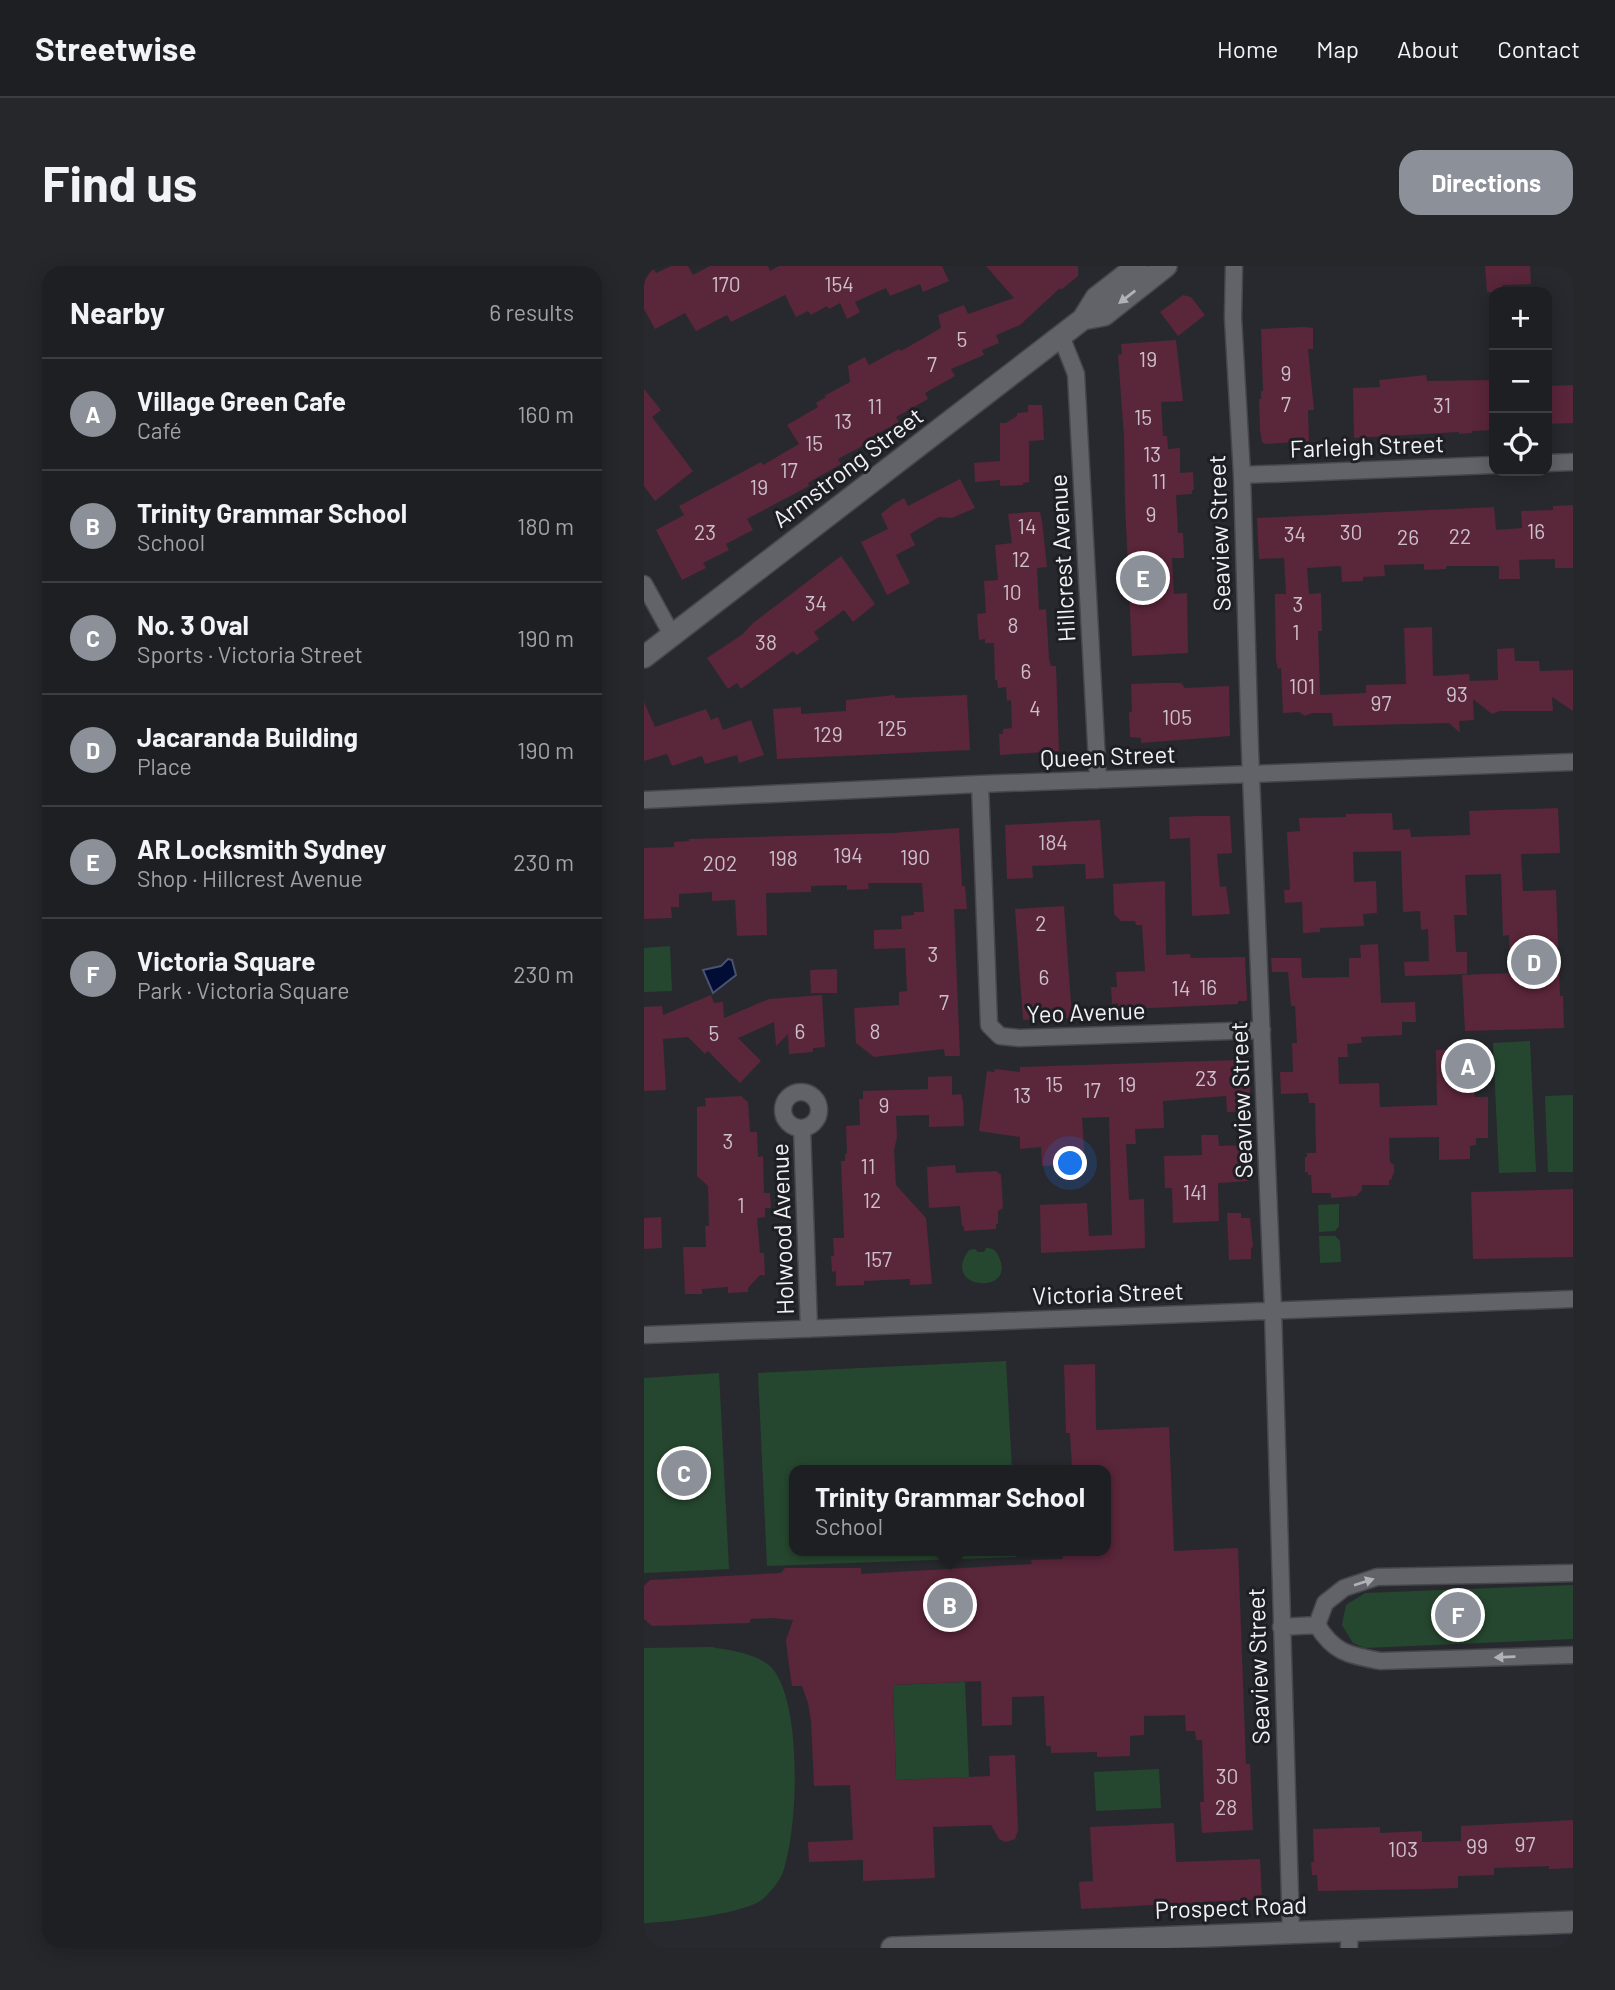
<!DOCTYPE html>
<html lang="en">
<head>
<meta charset="utf-8">
<style>
	:root { --surface:#1e1f22; --page:#26272a; --text:#f1f3f6; --muted:#a1a2a5; --line:#3c3d40; --accent:#8c9099 }
	body { margin:0; font-family:Barlow,sans-serif; background:var(--page); color:var(--text) }
	.controls { position:absolute; right:21px; top:21px; display:grid; overflow:hidden; border-radius:14px; box-shadow:0 4px 18px #0003 }
	.controls button { width:63px; height:63px; display:grid; place-items:center; padding:0; border:0; border-bottom:2px solid var(--line); background:var(--surface); color:var(--text); font:35px sans-serif }
	.you { position:absolute; left:427px; top:898px; width:24px; height:24px; margin:-18px; border:5px solid #fff; border-radius:50%; background:#1a73e8; box-shadow:0 0 0 10px #1a73e833 }
	.badge { display:grid; place-items:center; width:46px; height:46px; border-radius:50%; background:var(--accent); color:#fff; font-size:23px; font-weight:700 }
	.pin { position:absolute; translate:-50% -50%; border:4px solid #fff; box-shadow:0 2px 7px #0006 }
	.popup { position:absolute; left:145px; top:1199px; width:322px; height:91px; box-sizing:border-box; display:grid; place-content:center; border-radius:14px; background:var(--surface); filter:drop-shadow(0 2px 5px #0005); font-size:23px; white-space:nowrap; color:var(--muted) }
	.popup b { font-size:26px; color:var(--text) }
	.popup::after { content:''; position:absolute; left:50%; top:100%; margin-left:-14px; border:14px solid transparent; border-top-color:var(--surface) }
	.list { margin:0; padding:0; list-style:none }
	h2 { display:flex; justify-content:space-between; align-items:center; height:91px; margin:0; padding:0 28px; font-size:30px }
	h2 small { font-size:23px; font-weight:400; color:var(--muted) }
	.list li { display:grid; grid-template-columns:46px 1fr auto; gap:21px; align-items:center; box-sizing:border-box; height:112px; padding:0 28px; border-top:2px solid var(--line) }
	.list b { display:block; font-size:26px; white-space:nowrap }
	.list p { margin:0; font-size:23px; white-space:nowrap; color:var(--muted) }
	.list em { font-size:23px; font-style:normal; color:var(--muted) }
	.icon { flex:none; width:38px; height:38px; fill:none; stroke:currentColor; stroke-width:2; stroke-linecap:round; stroke-linejoin:round }
	.map { position:relative; flex:none; width:929px; height:1682px; overflow:hidden; border-radius:21px }
	header { display:flex; align-items:center; gap:42px; box-sizing:border-box; height:98px; padding:0 35px; background:var(--surface); border-bottom:2px solid var(--line) }
	header strong { font-size:33px }
	nav { display:flex; gap:38px; margin-inline-start:auto; font-size:24px }
	.intro { display:flex; align-items:center; justify-content:space-between; box-sizing:border-box; height:168px; padding:0 42px }
	h1 { margin:0; font-size:49px }
	.button { padding:18px 32px; border-radius:21px; background:var(--accent); color:#fff; font-size:24px; font-weight:700 }
	main { display:flex; gap:42px; padding:0 42px }
	aside { flex:1; background:var(--surface); border-radius:21px; box-shadow:0 4px 18px #0003 }
	.map>svg:first-child { display:block }
	.green { fill:#26472f }
	.water { fill:#010d34; stroke:#49526e; stroke-width:2 }
	.building { fill:#5a2639 }
	.lines { fill:none; stroke-linecap:round; stroke-linejoin:round }
	.minor-casing { stroke:#46474c; stroke-width:19 }
	.tertiary-casing { stroke:#46474c; stroke-width:24 }
	.minor { stroke:#626369; stroke-width:16 }
	.tertiary { stroke:#626369; stroke-width:21 }
	.oneway { fill:#b1b2b7 }
	.labels { text-anchor:middle; stroke-width:6; stroke-linejoin:round; paint-order:stroke }
	.number-label { font-size:21px; fill:#ccbfc7 }
	.street-label { font-size:24px; fill:#f2f2f6; stroke:#1e1f24 }
</style>
</head>
<body>
<header>
<strong>Streetwise</strong>
<nav><a>Home</a><a>Map</a><a>About</a><a>Contact</a></nav>
</header>
<div class="intro"><h1>Find us</h1><a class="button">Directions</a></div>
<main>
<aside>
<h2>Nearby<small>6 results</small></h2>
<ul class="list">
<li><span class="badge">A</span><div><b>Village Green Cafe</b><p>Café</p></div><em>160 m</em></li>
<li><span class="badge">B</span><div><b>Trinity Grammar School</b><p>School</p></div><em>180 m</em></li>
<li><span class="badge">C</span><div><b>No. 3 Oval</b><p>Sports · Victoria Street</p></div><em>190 m</em></li>
<li><span class="badge">D</span><div><b>Jacaranda Building</b><p>Place</p></div><em>190 m</em></li>
<li><span class="badge">E</span><div><b>AR Locksmith Sydney</b><p>Shop · Hillcrest Avenue</p></div><em>230 m</em></li>
<li><span class="badge">F</span><div><b>Victoria Square</b><p>Park · Victoria Square</p></div><em>230 m</em></li>
</ul>
</aside>
<div class="map">
<svg width="929" height="1682" viewBox="0 0 929 1682">
	<rect width="100%" height="100%" fill="#28292e"/>
	<path class="green" d="M26 680 28 725 0 726V682Z
		M886 775 892 906 855 907 849 777Z
		M929 829V906H904L901 830Z
		M695 938V960L691 965 675 966 674 939Z
		M675 970H691L696 975 697 996 676 997Z
		M342 982C349 982 352 984 355 991 373 1030 295 1024 325 984L331 983 334 986H340Z
		M362 1095 368 1204H150V1285H371L372 1291 123 1300 114 1107Z
		M75 1107 85 1303 0 1307V1112Z
		M929 1319V1373L721 1382 709 1377 698 1359 702 1339 721 1327Z
		M68 1381C88 1385 119 1388 131 1406 158 1446 154 1562 139 1606 136 1615 126 1626 120 1632 103 1648 25 1656 0 1657V1382Z
		M321 1416 325 1511 252 1514 249 1419Z
		M515 1503 517 1542 452 1545 450 1506Z"/>
	<path class="water" d="M84 693 88 694 92 709 69 727 59 704 77 700Z"/>
	<path class="building" d="M27 0H44L49 9 66 0H124L126 5 135 0H298L305 15 279 26 276 18 246 30 242 22 211 36 216 46 203 53 196 37 185 43 183 40 167 49 164 45 152 51 141 29 87 56 83 49 52 65 41 47 11 63 0 43V7L9 2 12 7Z
		M342 0H434V10L417 24 416 22 376 59 352 69 355 77 338 84 340 89 307 103 311 110 281 127 284 133 252 151 255 156 224 173 226 176 194 193 197 198 164 217 165 220 103 253 109 264 82 278 85 284 59 297 62 302 38 314 12 264 40 249 35 240 117 196 119 199 155 178 143 159 174 141 172 137 182 131 180 130 206 116 204 100 221 91 225 99 255 83 257 85 297 62 294 49 320 39 324 48 370 32Z
		M841 0H886L887 18 858 19V26H843Z
		M539 29 547 31 561 49 534 70 516 46Z
		M660 61 669 62V83H664L670 144H664L665 175 621 178 618 176 616 164 615 133H617V125H619L617 63Z
		M532 74 539 135 517 136 519 170H523L524 183 536 182V207L549 206 550 224H548V228L532 229 534 267H539L540 292H528L530 328 543 327 544 387 488 390 481 236 480 171 474 89 478 88 477 78Z
		M782 109 783 115 850 114V164L828 165V167L815 168V166L710 172 709 122 736 121 735 114Z
		M929 119V157L903 158V120Z
		M0 123 17 144 8 151 49 205 11 235 0 220Z
		M384 139H398L400 174 385 175V216L379 217V219L356 220V214L331 216 330 197 356 195V157H362L373 150V147L384 146Z
		M316 213 331 242 308 252 295 251 266 268 271 279 252 289 266 317 243 329 217 276 244 263 237 248 248 239 260 232 264 240Z
		M929 239V302H911V293L875 294 876 313H855V300H802V303L780 304V298L740 299 741 310 719 311V315L698 316 697 300 663 302 665 328 677 327 678 365H674L676 429 722 427V419L762 418 760 362 788 361 789 410 825 408 826 415 854 414 853 383 870 382 871 395H895L896 405 929 404V445L908 431 909 445H856L848 448 829 433 830 454 815 455 816 467 805 457 689 460 688 447H668L661 450 655 446 639 447 637 402 634 403 632 394 631 339V328H642L640 292 615 293 613 252 850 241 852 264 878 262 877 245 909 244V240Z
		M385 246H396L398 255 403 301 393 302 395 344 402 343 405 393 407 400H412L415 485 356 489 355 468H359V463L368 462 367 434 363 435 362 421 354 422 353 414H351L350 377H341V373L335 374 333 348 342 347 340 315 354 314 351 279 368 277 364 248Z
		M197 290 231 338 209 356 200 344 170 366 175 373 153 389 149 385 97 423 93 417 84 423 63 392 99 368 109 357Z
		M513 417H537L541 422 585 420 586 470 497 477V472L486 471 485 446H488L487 418Z
		M251 429V432L323 429 326 484 133 493 129 443 157 441V448L202 445V434Z
		M0 436 11 461 62 443 67 454 74 451 79 464 107 454 120 489 95 497 93 489 61 498 58 490 28 500 23 488 0 495Z
		M914 542 916 587 877 588 879 625 912 624 916 730H919L920 762 821 765 818 709 866 707 865 669 859 670 857 608 821 609 823 649H810L812 686H823V708L761 710 760 696 785 695 784 663 777 664 776 645 759 646 757 585 709 586 710 616 732 615 733 647 719 648 720 660 676 662V666L659 667 658 636 641 637 640 624H646L643 566 656 565 655 552 702 551V548L748 547 749 564 766 563 767 571 826 569 825 545Z
		M554 550H586L588 587 573 588 576 621 582 620 586 648 548 650 546 572 526 573 525 551Z
		M456 554 460 612 442 613 441 598H433L388 600 389 612 363 613 361 559Z
		M315 562 318 620H321L323 643H310L316 790H301L300 783 230 791 212 777 210 742 255 739V726L263 725 261 682 230 683V664L258 663 257 650 270 649V646H280L278 617H224L225 623 203 624V619L167 620V626L122 627 123 669 93 670 91 634 68 635V626L35 628V641H27L28 652 0 653V582L30 581V576L45 575V573L249 567Z
		M521 615 522 689 546 688 547 692 601 691 603 735H594V738L486 743 474 742V737L468 738 467 721H473L472 706 501 705 498 659H492L491 655H477L470 648 469 618Z
		M420 640 428 752 379 754 371 643Z
		M734 678 737 737 771 736 772 756H758V769L717 771 718 777 703 778 704 791H694L695 818 735 817 736 841 793 839 792 784 824 783 825 824 830 823 831 831H844V872H832V879L826 880V893L795 894V871L745 872 746 896 750 899V906L747 914H745V919H718V924L712 930 687 932V927H668L667 909H664V906H661V891H663V887H672L671 837H665L664 827 637 828 636 806H649L648 777H653L651 740H647L644 706H628L627 692H657L658 712 705 711V692H717L716 679Z
		M193 703V727H167L166 704Z
		M67 729 70 737 79 736 80 752 125 733 178 729 181 781 169 782V786L145 788 144 768 132 780 130 756 94 772 117 795 96 817 64 785 61 788 44 771 19 773 22 824 0 825V741L18 740 19 749Z
		M594 794 595 801H600V807L605 806 607 845 583 846 582 830 519 835 520 862 491 863 492 878H482L485 934 500 933 501 982 397 987 396 939 443 937 445 970 468 969 465 851 438 852 441 898 398 900 397 881 376 883V871L335 865 343 805 350 806 351 803 376 806V801Z
		M308 810V829L317 828 319 836 320 860 285 861V849L252 850 253 871 250 884 252 919 282 952 288 1018 266 1019V1013L220 1015V1019L192 1020V1005L188 1006 187 990H190L189 972H200L197 895H201V888H203L202 860 216 859 215 833H219V825L284 823V811Z
		M97 830 104 836 106 866H113L114 891 119 890 120 927H126L127 942H121V951L113 952 116 987H120L121 1009H116L104 1022V1026L84 1027V1021L58 1023V1028H41L39 981H62L61 960H65L64 920 53 910V841L62 840 61 832Z
		M557 869H574L575 880 600 879 604 915 574 917 575 955 529 957 528 922H521L520 890 558 889Z
		M311 899 312 907 352 905 357 909 359 942 354 945V958H352V963L320 965V960H318L316 940 285 942 283 901Z
		M929 923V991L829 993 827 926Z
		M583 947H597V952H606L609 981 607 982V993L585 994Z
		M17 951 18 982 0 983V952Z
		M451 1098 452 1164 525 1161 530 1285 594 1282 602 1498H606L609 1564 558 1567 556 1536H560L558 1474H552L551 1465H542L541 1449 500 1450V1469L486 1470V1490L453 1491V1486L407 1487V1480H402L400 1430 368 1431V1459L338 1460 337 1415 249 1419 252 1514 346 1510 345 1490 371 1489 374 1564 371 1573 362 1576 355 1573 347 1559 289 1561 291 1612 219 1615V1594L165 1596 164 1576 209 1574 206 1519 170 1520 167 1455 164 1437 158 1420H148L144 1392 142 1374 149 1354 128 1352 106 1353V1357L8 1360 0 1353V1320L6 1314 137 1307 141 1302H217V1308L388 1298 387 1294 419 1293 418 1285H462V1204H428L426 1167H422L420 1099Z
		M929 1554V1602L905 1603V1600L850 1602V1609L814 1610V1622L782 1623 674 1625 673 1609H668L667 1596H670L669 1563 736 1561V1567L778 1565V1576L817 1575V1560Z
		M530 1557 532 1596 616 1593 618 1633 437 1643 435 1616 449 1615 446 1561Z"/>
	<g class="lines">
		<defs>
			<path id="minor" d="M590 0 589 52 598 209 606 485 629 1044 647 1666
				M417 70 432 108 454 514
				M903 197 929 196
				M598 209 850 199
				M0 318 28 369
				M336 518 345 759 356 770 375 772 618 764
				M0 534 336 518 929 496
				M139 844a18 18 0 1 1 36 0a18 18 0 1 1-36 0Z
				M158 862 165 1063
				M0 1069 929 1033
				M673 1359 681 1337 700 1322 733 1311 929 1307
				M673 1359C690 1387 705 1389 736 1395L929 1389
				M637 1361 673 1359
				M705 1682 706 1664"/>
			<path id="tertiary" d="M439 53 460 49 522 0
				M0 391 439 53 452 32 493 0
				M248 1682 929 1656"/>
		</defs>
		<use href="#minor" class="minor-casing"/>
		<use href="#tertiary" class="tertiary-casing"/>
		<use href="#minor" class="minor"/>
		<use href="#tertiary" class="tertiary"/>
	</g>
	<defs><path id="oneway-solid" d="M-6-.8H1V-3.2L6.5 0L1 3.2V.8H-6Z" transform="scale(1.75)"/></defs>
	<g class="oneway">
		<use href="#oneway-solid" transform="translate(483 31) rotate(142)"/>
		<use href="#oneway-solid" transform="translate(720 1316) rotate(-18)"/>
		<use href="#oneway-solid" transform="translate(861 1391) rotate(178)"/>
	</g>
	<g class="labels">
		<g class="number-label">
			<text x="82" y="26">170</text>
			<text x="195" y="26">154</text>
			<text x="318" y="81">5</text>
			<text x="504" y="101">19</text>
			<text x="288" y="106">7</text>
			<text x="642" y="115">9</text>
			<text x="642" y="146">7</text>
			<text x="798" y="147">31</text>
			<text x="231" y="148">11</text>
			<text x="499" y="159">15</text>
			<text x="199" y="163">13</text>
			<text x="170" y="185">15</text>
			<text x="508" y="196">13</text>
			<text x="145" y="212">17</text>
			<text x="515" y="223">11</text>
			<text x="115" y="229">19</text>
			<text x="507" y="256">9</text>
			<text x="383" y="268">14</text>
			<text x="892" y="273">16</text>
			<text x="61" y="274">23</text>
			<text x="707" y="274">30</text>
			<text x="651" y="276">34</text>
			<text x="816" y="278">22</text>
			<text x="764" y="279">26</text>
			<text x="377" y="301">12</text>
			<text x="368" y="334">10</text>
			<text x="172" y="345">34</text>
			<text x="654" y="346">3</text>
			<text x="369" y="367">8</text>
			<text x="652" y="374">1</text>
			<text x="122" y="384">38</text>
			<text x="382" y="413">6</text>
			<text x="658" y="428">101</text>
			<text x="813" y="436">93</text>
			<text x="737" y="445">97</text>
			<text x="391" y="450">4</text>
			<text x="533" y="459">105</text>
			<text x="248" y="470">125</text>
			<text x="184" y="476">129</text>
			<text x="409" y="584">184</text>
			<text x="204" y="597">194</text>
			<text x="271" y="599">190</text>
			<text x="139" y="600">198</text>
			<text x="76" y="605">202</text>
			<text x="397" y="665">2</text>
			<text x="289" y="696">3</text>
			<text x="400" y="719">6</text>
			<text x="564" y="729">16</text>
			<text x="537" y="730">14</text>
			<text x="300" y="744">7</text>
			<text x="156" y="773">6</text>
			<text x="231" y="773">8</text>
			<text x="70" y="775">5</text>
			<text x="562" y="820">23</text>
			<text x="410" y="826">15</text>
			<text x="483" y="826">19</text>
			<text x="448" y="832">17</text>
			<text x="378" y="837">13</text>
			<text x="240" y="847">9</text>
			<text x="84" y="883">3</text>
			<text x="224" y="908">11</text>
			<text x="551" y="934">141</text>
			<text x="228" y="942">12</text>
			<text x="97" y="947">1</text>
			<text x="234" y="1001">157</text>
			<text x="583" y="1518">30</text>
			<text x="582" y="1549">28</text>
			<text x="881" y="1586">97</text>
			<text x="833" y="1588">99</text>
			<text x="759" y="1591">103</text>
		</g>
		<g class="street-label">
			<text transform="translate(723 181) rotate(-2)" y="8">Farleigh Street</text>
			<text transform="translate(204 202) rotate(-37)" y="8">Armstrong Street</text>
			<text transform="translate(576 267) rotate(-92)" y="8">Seaview Street</text>
			<text transform="translate(419 292) rotate(-93)" y="8">Hillcrest Avenue</text>
			<text transform="translate(464 491) rotate(-2)" y="8">Queen Street</text>
			<text transform="translate(442 747) rotate(-2)" y="8">Yeo Avenue</text>
			<text transform="translate(598 834) rotate(-92)" y="8">Seaview Street</text>
			<text transform="translate(139 963) rotate(-92)" y="8">Holwood Avenue</text>
			<text transform="translate(464 1028) rotate(-2)" y="8">Victoria Street</text>
			<text transform="translate(615 1400) rotate(-92)" y="8">Seaview Street</text>
			<text transform="translate(587 1642) rotate(-2)" y="8">Prospect Road</text>
		</g>
	</g>
</svg>
<div class="controls">
<button>+</button>
<button>−</button>
<button><svg class="icon" aria-label="locate" viewBox="0 0 24 24"><circle cx="12" cy="12" r="6"/><path d="M12 2v4M12 18v4M2 12h4M18 12h4"/></svg></button>
</div>
<div class="you"></div>
<div class="pin badge" style="left:824px;top:800px">A</div>
<div class="pin badge" style="left:306px;top:1339px">B</div>
<div class="popup"><b>Trinity Grammar School</b>School</div>
<div class="pin badge" style="left:40px;top:1207px">C</div>
<div class="pin badge" style="left:890px;top:696px">D</div>
<div class="pin badge" style="left:499px;top:312px">E</div>
<div class="pin badge" style="left:814px;top:1349px">F</div>
</div>
</main>
</body>
</html>
